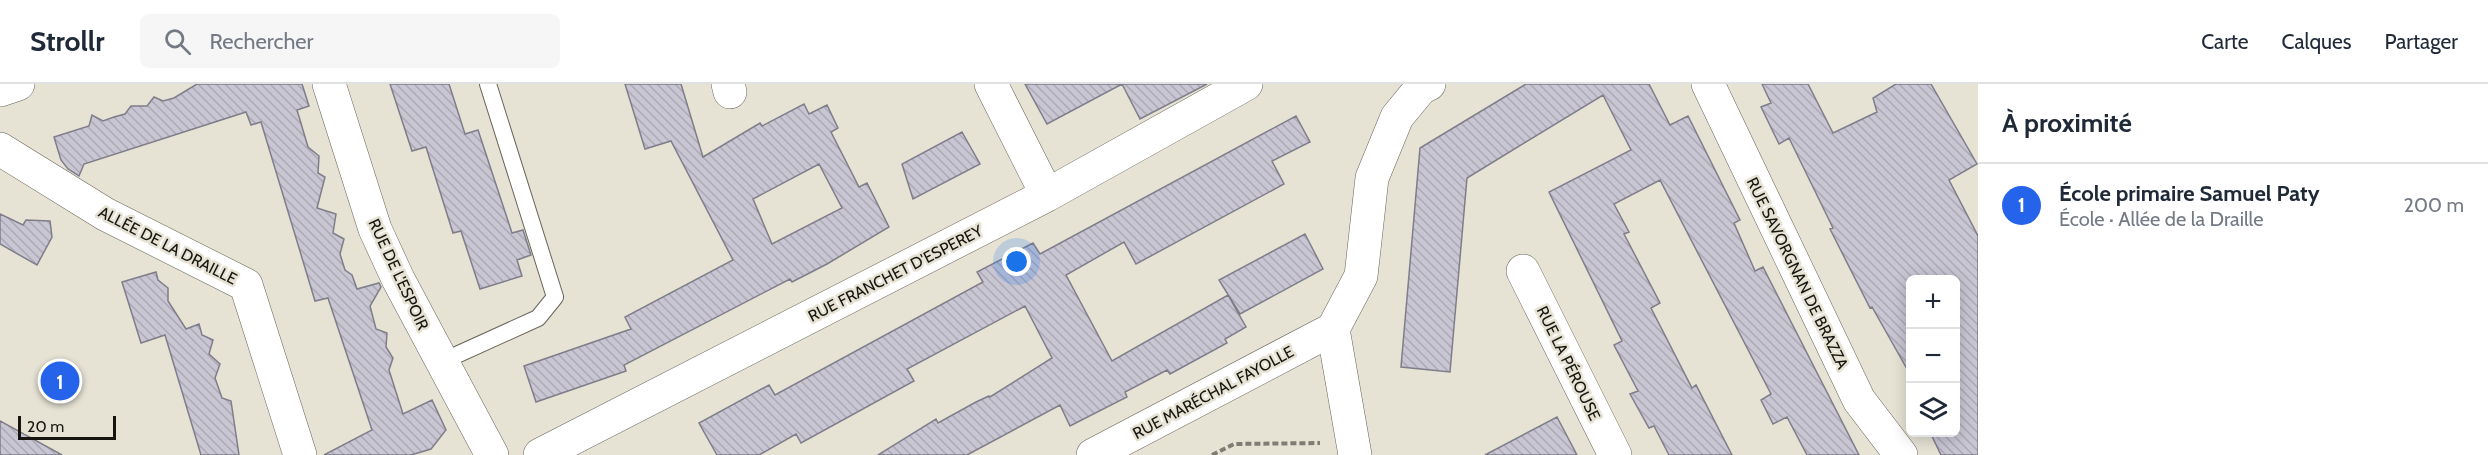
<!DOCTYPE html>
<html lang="fr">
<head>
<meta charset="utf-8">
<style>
	:root { --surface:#fff; --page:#f6f6f7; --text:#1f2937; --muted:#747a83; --line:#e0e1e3; --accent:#2563eb }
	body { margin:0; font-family:Cabin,sans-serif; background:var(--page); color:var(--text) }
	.controls { position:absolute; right:18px; bottom:18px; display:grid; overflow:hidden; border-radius:9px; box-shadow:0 3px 15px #0003 }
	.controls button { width:54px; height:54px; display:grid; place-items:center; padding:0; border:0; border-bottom:2px solid var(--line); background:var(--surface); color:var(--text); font:30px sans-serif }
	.scale { position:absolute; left:18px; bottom:15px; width:98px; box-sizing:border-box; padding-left:6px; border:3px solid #161510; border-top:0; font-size:16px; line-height:21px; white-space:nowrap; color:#161510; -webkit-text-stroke:4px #e6e3d5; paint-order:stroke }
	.you { position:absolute; left:1017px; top:178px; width:21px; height:21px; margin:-15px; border:4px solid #fff; border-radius:50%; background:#1a73e8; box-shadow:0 0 0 9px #1a73e833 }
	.badge { display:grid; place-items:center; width:39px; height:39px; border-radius:50%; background:var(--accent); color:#fff; font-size:20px; font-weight:700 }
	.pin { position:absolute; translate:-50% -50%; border:3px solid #fff; box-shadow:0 2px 6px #0006 }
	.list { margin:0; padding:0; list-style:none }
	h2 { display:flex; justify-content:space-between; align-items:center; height:78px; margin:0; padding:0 24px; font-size:26px }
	h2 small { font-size:20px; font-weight:400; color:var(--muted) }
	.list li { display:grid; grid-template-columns:39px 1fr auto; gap:18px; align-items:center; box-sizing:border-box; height:84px; padding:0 24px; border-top:2px solid var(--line) }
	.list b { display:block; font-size:22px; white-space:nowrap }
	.list p { margin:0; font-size:20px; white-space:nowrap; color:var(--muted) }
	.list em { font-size:20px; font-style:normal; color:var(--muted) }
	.icon { flex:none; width:33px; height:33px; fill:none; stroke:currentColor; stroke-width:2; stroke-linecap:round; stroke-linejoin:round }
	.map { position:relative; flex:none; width:1978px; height:371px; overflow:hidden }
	header { display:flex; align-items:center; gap:36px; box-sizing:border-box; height:84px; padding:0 30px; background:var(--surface); border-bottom:2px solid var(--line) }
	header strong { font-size:28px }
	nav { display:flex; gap:33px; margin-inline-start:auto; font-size:21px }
	.search { width:420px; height:54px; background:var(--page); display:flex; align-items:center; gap:15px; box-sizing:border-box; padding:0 21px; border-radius:9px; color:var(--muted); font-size:22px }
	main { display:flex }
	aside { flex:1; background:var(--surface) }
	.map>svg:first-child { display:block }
	.building { fill:url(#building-back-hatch); stroke:#7f7d89; stroke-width:1.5; fill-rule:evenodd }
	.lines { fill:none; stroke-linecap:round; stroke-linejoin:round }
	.lane-casing { stroke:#686559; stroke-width:18 }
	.street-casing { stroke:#686559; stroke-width:34 }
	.path { stroke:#7e7c73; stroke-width:4; stroke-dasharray:6 3; stroke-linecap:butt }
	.lane { stroke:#fff; stroke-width:16 }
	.street { stroke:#fff; stroke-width:33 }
	.labels { text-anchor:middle; stroke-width:5; stroke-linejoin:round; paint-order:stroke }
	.street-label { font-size:16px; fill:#161510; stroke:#e6e3d5 }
</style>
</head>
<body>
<header>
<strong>Strollr</strong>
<div class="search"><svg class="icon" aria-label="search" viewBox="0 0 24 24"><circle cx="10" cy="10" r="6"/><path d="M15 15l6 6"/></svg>Rechercher</div>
<nav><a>Carte</a><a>Calques</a><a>Partager</a></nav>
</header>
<main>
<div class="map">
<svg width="1978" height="371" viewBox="0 0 1978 371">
	<defs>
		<pattern id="building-back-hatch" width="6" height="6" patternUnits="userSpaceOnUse" patternTransform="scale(1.5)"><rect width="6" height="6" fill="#c9c6d4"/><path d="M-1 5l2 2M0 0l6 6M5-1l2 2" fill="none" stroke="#aca9b5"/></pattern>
	</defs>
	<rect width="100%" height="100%" fill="#e6e3d5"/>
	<path class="building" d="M197 0H302L309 22 297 26 308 63 319 72 318 89 325 93 317 124 336 130 333 149 344 155 340 170 345 186 352 191 357 205 379 199 381 203 370 222 376 245 387 249 386 263 393 274 389 286 403 330 432 316 446 346 431 365 411 371H324L372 346 328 214 315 217 261 38 251 41 246 28 84 80 79 92 68 85 61 76 54 53 89 42 92 31 103 37 114 33 125 30 131 22H147L154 13 163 17 174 14Z
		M390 0H449L465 50 478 46 512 149 523 146 531 171 517 176 522 192 480 205 461 147 453 149 426 63 412 67Z
		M625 0H681L703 73 760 39 762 42 804 20 809 30 827 21 838 44 831 48 859 103 867 99 889 143 827 180 792 198 790 195 624 281 626 287 536 318 524 282 631 245 625 233 733 176 671 57 645 65ZM819 80 842 124 772 160 753 115Z
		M1025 0H1207L1140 35 1122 0 1047 40Z
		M1526 0H1649L1670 41 1688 32 1740 136 1734 139 1755 187 1763 183 1859 371H1807L1787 333 1773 340 1761 316 1771 310 1660 96 1614 120 1629 148 1624 150 1660 219 1651 224 1692 304 1696 301 1732 371H1669L1654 342 1649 344 1630 310 1638 307 1614 261 1622 257 1549 108 1631 66 1603 11 1467 94 1450 288 1401 283 1420 64Z
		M1762 0H1808L1833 49 1877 28 1873 14 1896 0H1931L1977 80 1949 96 1978 152V371H1941L1930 348H1956V195H1911V292L1872 223 1870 224 1830 145 1833 144 1789 54 1779 60 1761 23 1771 19Z
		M1296 32 1310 58 1272 77 1284 100 1136 180 1124 158 1066 191 1112 277 1228 211 1246 243 1225 255 1227 259 1170 290 1167 286 1125 308 1127 313 1070 342 1060 321 967 371H878L936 335 938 339 976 318 989 312 990 313 1052 274 1025 222 907 285 914 297 801 359 796 350 759 371H717L699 339 769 301 775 311 983 198 977 188 1033 159 1040 170Z
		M962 48 980 80 913 115 902 80Z
		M0 130 23 141 26 136 50 137 52 153 37 181 0 160Z
		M1305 150 1323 185 1240 230 1219 196Z
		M156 188 158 196 168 204V217L186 245 199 240 202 251 213 256 209 270 220 280 215 294 222 314 231 317 239 371H201L165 251 141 259 122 198Z
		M1557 333 1577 371H1485Z
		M0 337 62 371H0Z"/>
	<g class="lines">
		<defs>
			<path id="lane" d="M441 278 538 234 555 213 488 0"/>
			<path id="street" d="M329 0 375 145 398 195 492 371
				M728 0 730 8
				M991 0 1047 111
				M1708 0 1859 316 1901 371
				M0 6 18 0
				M0 65 105 130 246 201 300 371
				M1523 187 1615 371
				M540 371 1047 111 1246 0
				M1093 371 1333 245
				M1355 371 1333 245 1361 192 1372 94 1397 33 1421 4 1429 0"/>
		</defs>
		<use href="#lane" class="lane-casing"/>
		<use href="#street" class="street-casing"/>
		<path class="path" d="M1212 371 1234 360 1320 359"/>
		<use href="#lane" class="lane"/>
		<use href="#street" class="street"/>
	</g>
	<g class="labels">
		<g class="street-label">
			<text transform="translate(168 161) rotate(27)" y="6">ALLÉE DE LA DRAILLE</text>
			<text transform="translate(895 189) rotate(-27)" y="6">RUE FRANCHET D'ESPEREY</text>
			<text transform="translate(1798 189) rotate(64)" y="6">RUE SAVORGNAN DE BRAZZA</text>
			<text transform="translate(399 190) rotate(65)" y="6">RUE DE L'ESPOIR</text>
			<text transform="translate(1569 279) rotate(64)" y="6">RUE LA PÉROUSE</text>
			<text transform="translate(1213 308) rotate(-28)" y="6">RUE MARÉCHAL FAYOLLE</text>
		</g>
	</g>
</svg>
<div class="controls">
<button>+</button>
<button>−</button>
<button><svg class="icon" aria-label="layers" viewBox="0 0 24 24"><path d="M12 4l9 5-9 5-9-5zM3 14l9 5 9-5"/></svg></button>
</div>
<div class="scale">20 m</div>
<div class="you"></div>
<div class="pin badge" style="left:60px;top:297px">1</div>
</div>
<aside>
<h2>À proximité<small></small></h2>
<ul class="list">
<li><span class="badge">1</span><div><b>École primaire Samuel Paty</b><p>École · Allée de la Draille</p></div><em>200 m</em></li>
</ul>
</aside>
</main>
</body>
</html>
